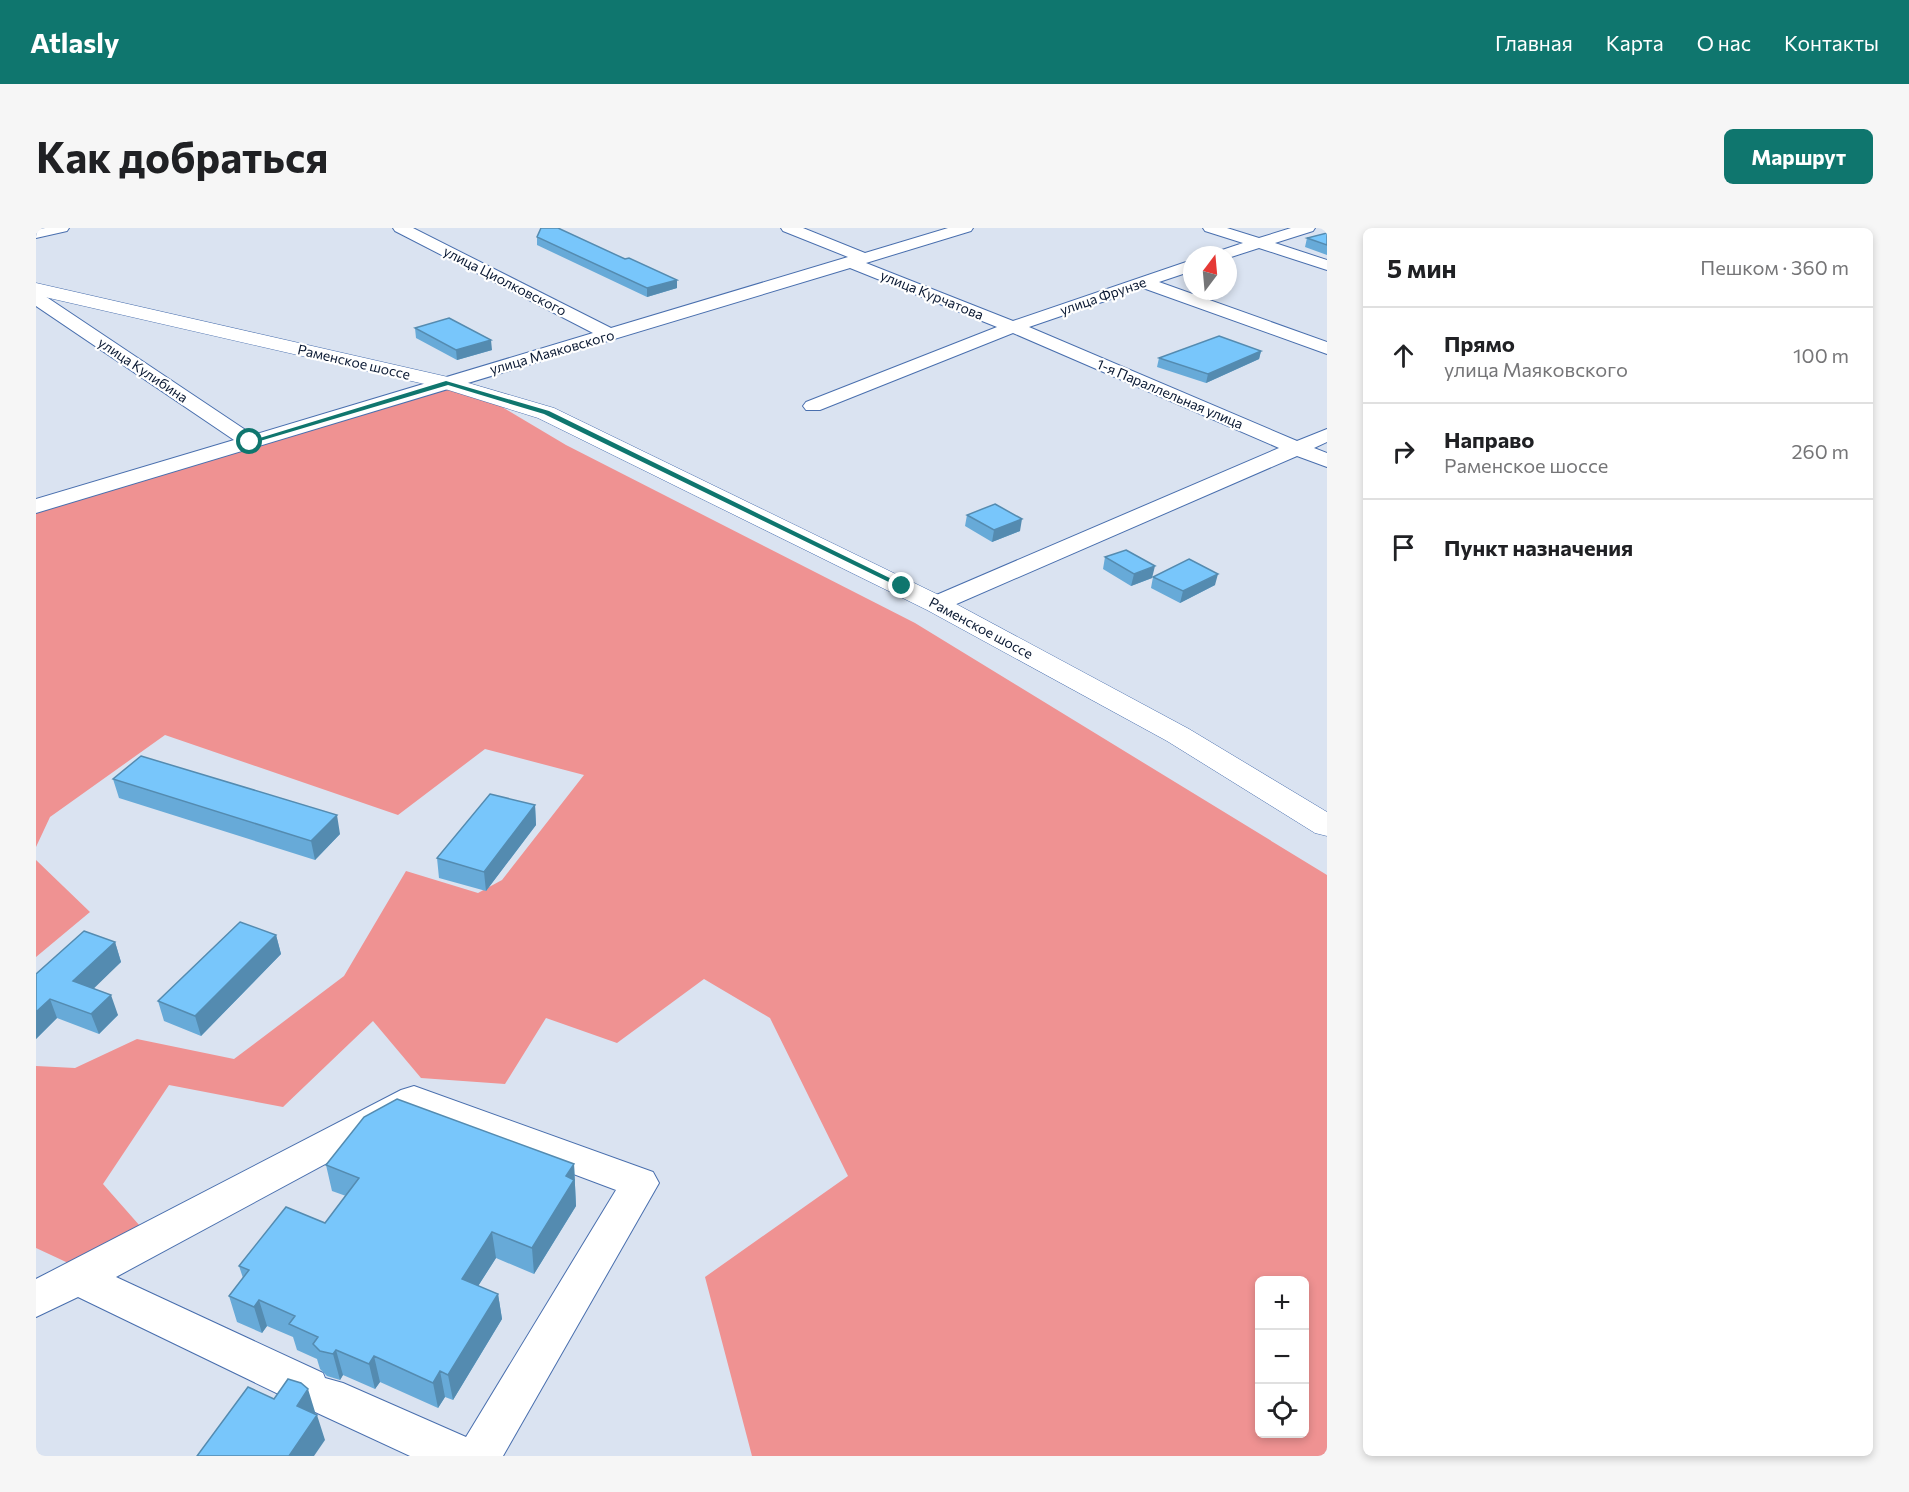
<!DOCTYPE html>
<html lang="ru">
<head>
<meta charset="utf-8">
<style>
	:root { --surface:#fff; --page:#f6f6f6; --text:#202124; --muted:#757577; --line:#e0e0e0; --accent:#0f766e }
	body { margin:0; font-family:Commissioner,sans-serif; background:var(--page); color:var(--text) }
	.controls { position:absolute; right:18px; bottom:18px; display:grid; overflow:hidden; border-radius:9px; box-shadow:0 3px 9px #0003 }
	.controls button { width:54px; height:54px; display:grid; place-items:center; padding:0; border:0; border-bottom:2px solid var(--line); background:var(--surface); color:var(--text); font:30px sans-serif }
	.compass { position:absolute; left:1147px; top:18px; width:54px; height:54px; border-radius:50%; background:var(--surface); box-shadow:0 3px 9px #0003; rotate:16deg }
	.stop { position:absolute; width:18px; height:18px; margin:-14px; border:4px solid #0f766e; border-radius:50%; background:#fff }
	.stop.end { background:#0f766e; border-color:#fff; box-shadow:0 2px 6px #0008 }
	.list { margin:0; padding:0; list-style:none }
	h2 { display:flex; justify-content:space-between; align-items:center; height:78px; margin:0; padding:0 24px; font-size:26px }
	h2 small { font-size:20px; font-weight:400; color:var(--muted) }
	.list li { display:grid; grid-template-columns:39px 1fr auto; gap:18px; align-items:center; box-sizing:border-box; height:96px; padding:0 24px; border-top:2px solid var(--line) }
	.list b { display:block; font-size:22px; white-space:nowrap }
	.list p { margin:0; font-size:20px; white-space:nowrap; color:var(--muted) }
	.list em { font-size:20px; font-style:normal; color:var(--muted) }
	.icon { flex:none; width:33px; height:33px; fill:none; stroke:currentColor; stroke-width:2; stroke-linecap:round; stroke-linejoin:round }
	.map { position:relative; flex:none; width:1291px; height:1228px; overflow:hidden; border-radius:9px }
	header { display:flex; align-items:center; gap:36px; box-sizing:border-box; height:84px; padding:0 30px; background:var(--accent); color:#fff }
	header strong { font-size:28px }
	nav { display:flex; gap:33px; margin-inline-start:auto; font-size:21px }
	.intro { display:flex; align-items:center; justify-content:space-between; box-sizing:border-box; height:144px; padding:0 36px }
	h1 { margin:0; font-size:42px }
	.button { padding:15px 27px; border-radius:9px; background:var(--accent); color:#fff; font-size:21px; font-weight:700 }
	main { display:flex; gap:36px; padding:0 36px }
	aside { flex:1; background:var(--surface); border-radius:9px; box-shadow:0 3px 9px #0003 }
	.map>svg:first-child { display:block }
	.green { fill:#ef9292; fill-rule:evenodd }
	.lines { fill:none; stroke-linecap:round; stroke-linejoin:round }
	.minor-casing { stroke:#496fae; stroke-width:2 }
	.major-casing { stroke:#496fae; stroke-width:1 }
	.minor { fill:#fff; fill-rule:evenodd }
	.major { fill:#fff; fill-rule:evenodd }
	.wall { fill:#67aad8 }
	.shaded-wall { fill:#548bb0 }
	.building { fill:#78c6fb; stroke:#548bb0; stroke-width:1.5 }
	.route { fill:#0f766e }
	.labels { text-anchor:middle; stroke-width:4.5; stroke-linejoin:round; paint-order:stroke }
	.far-street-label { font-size:14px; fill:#091832; stroke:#fff }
</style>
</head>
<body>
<header>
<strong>Atlasly</strong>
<nav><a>Главная</a><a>Карта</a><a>О нас</a><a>Контакты</a></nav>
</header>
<div class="intro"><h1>Как добраться</h1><a class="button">Маршрут</a></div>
<main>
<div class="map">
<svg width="1291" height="1228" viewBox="0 0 1291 1228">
	<rect width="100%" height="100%" fill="#dae3f1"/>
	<path class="green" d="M412 159 461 176 530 217 879 395 1291 647V1228H716L669 1049 812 948 734 790 668 751 581 815 510 790 469 856 385 850 337 793 247 879 133 857 67 956 104 998 43 1040 0 1020V838L39 840 101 811 198 831 308 748 370 643 442 665 466 652 548 547 449 521 362 587 129 507 14 589 0 619V285ZM1224 1052H1268V1206H1224Z
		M0 632 54 684 0 729Z"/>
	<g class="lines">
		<defs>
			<path id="minor" d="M0 0H33L31 3 0 10Z
				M357 0H377L575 100 812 29 747 3 745 0H767L829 25 912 0H937L935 3 830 35 977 93 1156 32V43L1123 54 1291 114V126L1107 60 993 99 1261 213 1291 201V214L1278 220 1291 225V239L1261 228 909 381 900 383 891 381 888 376 891 371 1243 220 977 105 784 182H770L767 178 770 174 961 99 814 40 0 285V271L198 212 0 78V65L6 66 217 207 557 105 359 3Z
				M1167 0H1191L1223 10 1255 0H1279L1277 3 1239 15 1291 32V42L1223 20 1192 30V27H1178L1180 24 1207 15 1169 3Z
				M378 858 617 944 623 955 467 1228H374L277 1183 274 1178 257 1173 42 1069 0 1089V1051L365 862ZM380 887 580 962 430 1209 307 1155 289 1150 287 1145 80 1049Z"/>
			<path id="major" d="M0 55 412 149 518 180 909 370 1153 501 1291 584V608L1279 605 1131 513 891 382 502 190 406 160 0 67Z"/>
		</defs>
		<use href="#minor" class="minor-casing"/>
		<use href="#major" class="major-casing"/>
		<use href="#minor" class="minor"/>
		<use href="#major" class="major"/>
	</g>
	<path class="wall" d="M1291 5V27L1269 19 1271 10Z
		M501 9 589 31 641 60 611 69 501 17Z
		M379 100 456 122 421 132 380 110Z
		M1225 123 1223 131 1170 155 1121 139 1123 130Z
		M931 287 984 303 956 314 929 298Z
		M1069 329 1116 350 1095 358 1067 341Z
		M1117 349 1179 357 1144 375 1115 360Z
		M77 551 304 606 279 632 83 570Z
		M499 577 500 597 450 663 403 650 401 630Z
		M240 707 245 726 165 808 128 793 122 773Z
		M79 714 85 734 57 760 82 787 63 806 21 790 0 811V746Z
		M538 936 540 978 498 1046 460 1030 442 1058 462 1066 466 1091 417 1172 409 1169 402 1180 344 1154 339 1161 307 1147 304 1152 291 1148 284 1141 281 1131 261 1122 257 1109 231 1098 226 1105 201 1094 193 1068 207 1050 203 1038 289 995 310 968 296 963 290 937Z"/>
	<path class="shaded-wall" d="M641 52V60L611 69V60Z
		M455 112 456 122 421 132 420 122Z
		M1225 123 1223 131 1170 155 1172 146Z
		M986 291 984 303 956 314 958 302Z
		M1119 338 1116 350 1095 358 1098 346Z
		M1182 346 1179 357 1144 375 1147 363Z
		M499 577 500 597 450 663 448 644Z
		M301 587 304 606 279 632 275 613Z
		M240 707 245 726 165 808 159 788Z
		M79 714 85 734 45 773 37 753Z
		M75 767 82 787 63 806 55 786Z
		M14 771 21 790 0 811V784Z
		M538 936 540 978 498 1046 496 1020 530 948Z
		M456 1004 460 1030 430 1077 426 1051Z
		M462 1066 466 1091 417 1172 412 1147Z
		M223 1072 231 1098 226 1105 218 1079Z
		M300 1122 307 1147 304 1152 297 1126Z
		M338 1128 344 1154 339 1161 333 1136Z
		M404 1143 409 1169 402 1180 397 1155Z
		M272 1161 280 1187 261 1178Z
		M281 1187 289 1212 278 1228H253Z"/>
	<path class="building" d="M505 0H522L589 31 593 30 641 52 611 60 501 9Z
		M1291 5V17L1271 10Z
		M413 90 455 112 420 122 379 100Z
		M1183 108 1225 123 1172 146 1123 130Z
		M959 276 986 291 958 302 931 287Z
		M1090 322 1119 338 1098 346 1069 329Z
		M1153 331 1182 346 1147 363 1117 349Z
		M105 528 301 587 275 613 77 551Z
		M454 566 499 577 448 644 401 630Z
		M204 694 240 707 159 788 122 773Z
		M48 703 79 714 37 753 75 767 55 786 14 771 0 784V746Z
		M361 871 538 936 530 948 538 952 496 1020 456 1004 426 1051 462 1066 412 1147 404 1143 397 1155 338 1128 333 1136 300 1122 297 1126 284 1123 277 1116 282 1109 253 1096 259 1088 223 1072 218 1079 193 1068 213 1042 203 1038 250 979 289 995 323 950 290 937 328 889Z
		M252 1151 265 1155 272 1161 261 1178 281 1187 253 1228H161L212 1159 238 1171Z"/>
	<path class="route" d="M410 153 513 183 870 358 863 359 508 186 412 157 217 215 211 214Z"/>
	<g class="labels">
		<g class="far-street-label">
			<text transform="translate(469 53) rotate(27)" y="5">улица Циолковского</text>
			<text transform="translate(896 67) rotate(22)" y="5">улица Курчатова</text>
			<text transform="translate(1067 68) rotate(-19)" y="5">улица Фрунзе</text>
			<text transform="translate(516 124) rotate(-16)" y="5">улица Маяковского</text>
			<text transform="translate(318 134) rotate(13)" y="5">Раменское шоссе</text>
			<text transform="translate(107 142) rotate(34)" y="5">улица Кулибина</text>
			<text transform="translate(1134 166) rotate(23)" y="5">1-я Параллельная улица</text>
			<text transform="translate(945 400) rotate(28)" y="5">Раменское шоссе</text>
		</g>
	</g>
</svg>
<div class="controls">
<button>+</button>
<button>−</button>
<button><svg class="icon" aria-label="locate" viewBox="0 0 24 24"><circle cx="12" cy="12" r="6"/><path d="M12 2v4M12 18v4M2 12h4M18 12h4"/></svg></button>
</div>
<svg class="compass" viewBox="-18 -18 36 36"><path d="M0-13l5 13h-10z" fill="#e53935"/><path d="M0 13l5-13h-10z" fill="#757577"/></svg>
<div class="stop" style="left:214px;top:214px"></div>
<div class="stop end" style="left:866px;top:358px"></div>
</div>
<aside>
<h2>5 мин<small>Пешком · 360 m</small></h2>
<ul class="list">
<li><svg class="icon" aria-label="ahead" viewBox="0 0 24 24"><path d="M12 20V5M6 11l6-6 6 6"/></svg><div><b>Прямо</b><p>улица Маяковского</p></div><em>100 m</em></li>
<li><svg class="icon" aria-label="right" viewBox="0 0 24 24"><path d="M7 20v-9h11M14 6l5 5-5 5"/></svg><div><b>Направо</b><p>Раменское шоссе</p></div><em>260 m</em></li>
<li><svg class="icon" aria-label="arrive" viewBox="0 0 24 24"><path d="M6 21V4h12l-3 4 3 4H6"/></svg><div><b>Пункт назначения</b></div></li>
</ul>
</aside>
</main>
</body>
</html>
